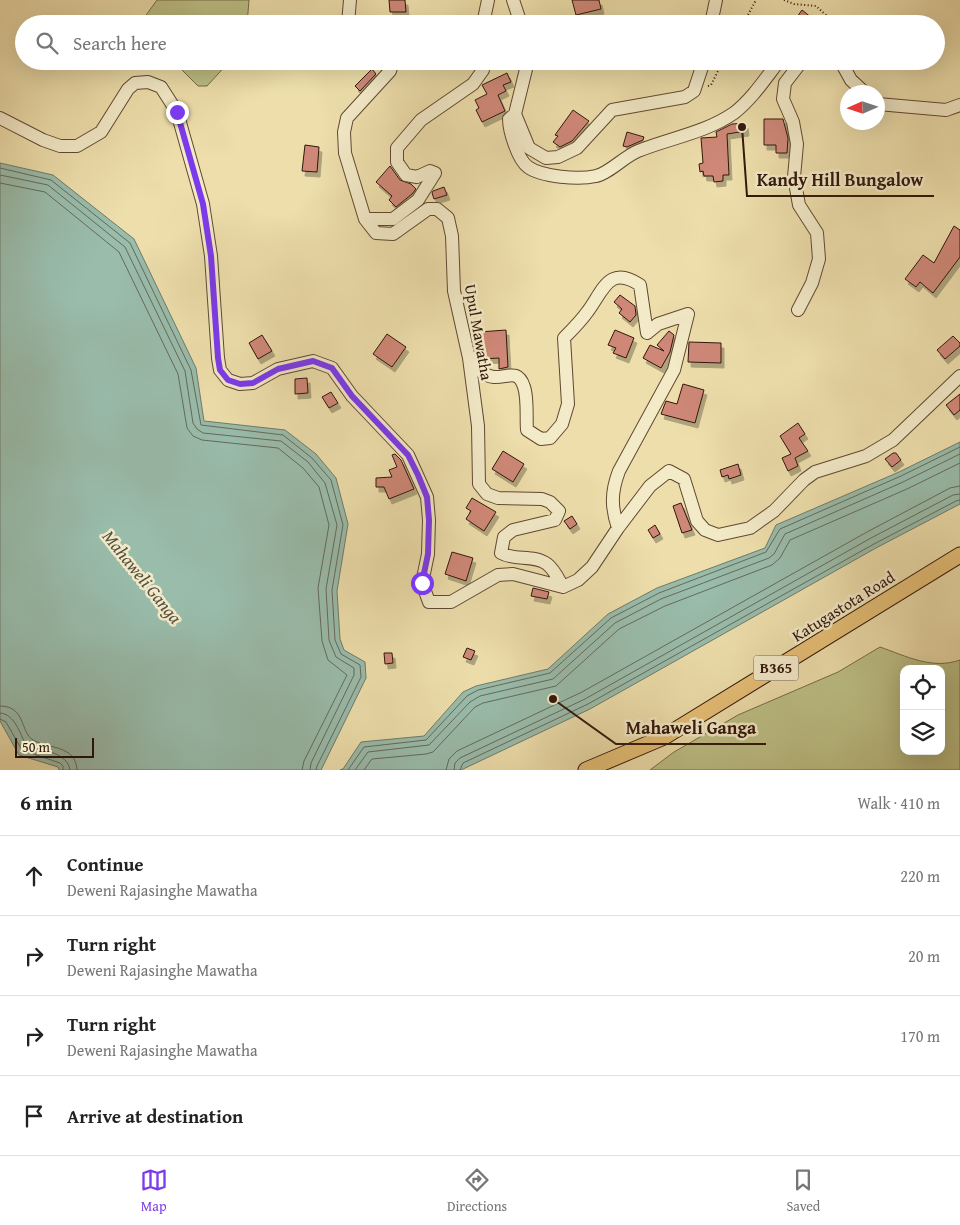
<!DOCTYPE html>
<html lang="en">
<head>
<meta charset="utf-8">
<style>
	:root { --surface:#fff; --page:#f2f2f2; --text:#222; --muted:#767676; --line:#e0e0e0; --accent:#7c3aed }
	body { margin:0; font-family:"Gentium Book Plus",serif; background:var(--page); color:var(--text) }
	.controls { position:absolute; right:15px; bottom:15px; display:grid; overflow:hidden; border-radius:10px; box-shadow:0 5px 20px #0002 }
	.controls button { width:45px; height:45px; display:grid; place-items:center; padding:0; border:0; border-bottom:1px solid var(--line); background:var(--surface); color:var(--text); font:25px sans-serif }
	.compass { position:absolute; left:840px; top:85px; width:45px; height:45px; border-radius:50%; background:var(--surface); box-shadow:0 5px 20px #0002; rotate:267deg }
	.scale { position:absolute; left:15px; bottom:12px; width:79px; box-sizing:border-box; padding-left:5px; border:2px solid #31160b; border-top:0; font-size:14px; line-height:18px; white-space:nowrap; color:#31160b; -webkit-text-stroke:4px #f3eac8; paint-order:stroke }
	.stop { position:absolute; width:15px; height:15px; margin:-11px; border:4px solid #7c3aed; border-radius:50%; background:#fff }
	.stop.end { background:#7c3aed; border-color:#fff; box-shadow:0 1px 5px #0008 }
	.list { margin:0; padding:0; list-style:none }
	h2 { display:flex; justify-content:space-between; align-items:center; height:65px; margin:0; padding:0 20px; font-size:21px }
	h2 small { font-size:16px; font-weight:400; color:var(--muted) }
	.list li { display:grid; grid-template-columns:32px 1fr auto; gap:15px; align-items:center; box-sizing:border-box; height:80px; padding:0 20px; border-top:1px solid var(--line) }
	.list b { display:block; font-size:19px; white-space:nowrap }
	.list p { margin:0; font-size:16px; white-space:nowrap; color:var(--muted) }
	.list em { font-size:16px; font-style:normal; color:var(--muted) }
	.icon { flex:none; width:28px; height:28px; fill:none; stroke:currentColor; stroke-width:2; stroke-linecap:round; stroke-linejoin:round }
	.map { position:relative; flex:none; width:960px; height:770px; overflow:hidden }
	.search { position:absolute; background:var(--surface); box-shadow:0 5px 20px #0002; left:15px; right:15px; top:15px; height:55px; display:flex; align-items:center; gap:12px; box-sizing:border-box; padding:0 18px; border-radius:28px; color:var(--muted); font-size:19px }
	.sheet { height:385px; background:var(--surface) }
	nav { display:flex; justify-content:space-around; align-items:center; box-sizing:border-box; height:70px; border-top:1px solid var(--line); background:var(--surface); font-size:14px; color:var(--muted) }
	nav a { display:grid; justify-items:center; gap:2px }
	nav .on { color:var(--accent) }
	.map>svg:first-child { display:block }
	.green { fill:#bdc086; stroke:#776b48; fill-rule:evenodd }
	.water { fill:#99bcab; stroke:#6f7a6b }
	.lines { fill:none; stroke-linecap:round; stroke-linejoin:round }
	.shore { stroke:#65695b; stroke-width:1 }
	.building { fill:#cf8878; stroke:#31160b; filter:url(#shadow) }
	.minor-casing { stroke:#604833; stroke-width:14 }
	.major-casing { stroke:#31160b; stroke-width:17 }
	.path { stroke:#31160b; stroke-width:2; stroke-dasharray:1 2.5; stroke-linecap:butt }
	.minor { stroke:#f3eac8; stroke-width:12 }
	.major { stroke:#e6bf76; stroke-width:15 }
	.route { stroke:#7c3aed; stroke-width:6 }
	.labels { text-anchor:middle; stroke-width:5; stroke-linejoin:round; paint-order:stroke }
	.shield { fill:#f3eac8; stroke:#6b5644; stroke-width:1 }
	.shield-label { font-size:15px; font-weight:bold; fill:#31160b }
	.street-label { font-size:16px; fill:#31160b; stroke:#f3eac8 }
	.water-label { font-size:18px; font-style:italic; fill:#555043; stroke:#f3eac8 }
	.leader { fill:none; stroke:#31160b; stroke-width:2 }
	.callout-dot { fill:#31160b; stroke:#f3eac8; stroke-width:2 }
	.callout-label { font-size:18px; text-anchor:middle; font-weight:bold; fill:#31160b; stroke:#f3eac8; stroke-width:5; stroke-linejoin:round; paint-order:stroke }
</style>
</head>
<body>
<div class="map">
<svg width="960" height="770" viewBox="0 0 960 770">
	<defs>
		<filter id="shadow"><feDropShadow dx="3" dy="5" stdDeviation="0" flood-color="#0004"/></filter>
	</defs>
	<rect width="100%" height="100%" fill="#eddeab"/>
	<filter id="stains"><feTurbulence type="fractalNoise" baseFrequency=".004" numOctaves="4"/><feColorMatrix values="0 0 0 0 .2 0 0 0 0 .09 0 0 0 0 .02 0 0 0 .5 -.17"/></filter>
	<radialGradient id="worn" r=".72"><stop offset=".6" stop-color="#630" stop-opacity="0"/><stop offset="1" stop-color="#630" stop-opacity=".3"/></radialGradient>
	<path class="green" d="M157 0H249L247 24H144V18Z
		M173 61H230L207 86H198Z
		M880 647C906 656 932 670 960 660V770H650L674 752 738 715 838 672ZM904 669H941V751H904Z"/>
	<path class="water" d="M0 163 53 175 134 239 196 368 204 421 285 430 316 454 336 478 348 524 337 591 340 639 344 650 365 662 366 678 321 770H59L58 767 19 755 0 721Z
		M960 442V504L876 548 590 709 461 770H340L343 769 361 742 424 736 463 692 476 686 548 669 608 614 657 588 765 548 776 525 899 472Z"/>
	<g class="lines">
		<path class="shore" d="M0 168 51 180 130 243 191 370 201 425 283 435 312 458 331 480 343 525 332 590 335 640 341 654 360 665 361 677 317 766 316 770
			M0 175 48 185 125 247 185 371 193 423 197 429 203 433 281 441 308 462 325 483 337 525 326 589 329 640 336 657 354 668V675L311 763 310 770
			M0 183 45 192 119 252 178 374 187 428 193 436 202 440 278 448 303 468 319 487 329 525 318 588 322 641 328 660 347 675 304 761 302 770
			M0 706C26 706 20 732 33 740 49 749 76 745 77 770
			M0 713C15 714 20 734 26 745 40 750 68 752 70 770
			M0 719 6 722 22 750 60 763 63 766V770
			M348 770 364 747 426 740 467 696 478 690 550 673 611 618 659 593 766 552 780 529 901 476 960 447
			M355 770 368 752 429 745 470 702 480 696 553 679 615 623 661 599 769 558 774 554 785 534 903 482 960 454
			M364 770 372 759 426 754 433 752 475 707 483 703 556 686 619 629 665 606 772 565 780 558 790 540 907 489 960 463
			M446 770 449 759 457 751 582 692 867 532 950 488 960 486
			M454 770 455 763 460 758 585 699 871 538 953 495 960 494
			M460 770 463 763 588 704 874 544 956 501 960 500"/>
	</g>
	<path class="building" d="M389 0H405L406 12H390Z
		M572 0H599L601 9 576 15Z
		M802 10 812 18 808 24H792Z
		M372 69 376 74 360 91 355 86Z
		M507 73 511 82 503 85 506 91 498 95 505 111 482 122 476 110 479 108 475 100 487 94 482 85Z
		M573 110 589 121 572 141 560 147 553 142 558 136 555 135Z
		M764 119H783L788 138 787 153H776V145H764Z
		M745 123 746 131 727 134 729 175H723V181L714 182 713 176H704L703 171 700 172 699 164 703 163 701 138 717 137 716 132 732 124Z
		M627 132 644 137 643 140 627 147 623 146Z
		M305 145 319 147 317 172 302 171Z
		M390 166 400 180 411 184 416 189 412 194 396 207 389 200 392 196 376 182Z
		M444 187 447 195 434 199 432 193 433 191Z
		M954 226 960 230V257L933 293 920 282 916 287 905 279 923 255 934 263Z
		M620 295 635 306 636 315 630 322 619 313 622 309 614 302Z
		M506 330 508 367 499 369V358L481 359 479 332Z
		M615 330 634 338 626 358 613 353 616 348 608 345Z
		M669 331 674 335 670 352 661 368 643 358 650 345 664 351 657 345Z
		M387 334 406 347 392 367 373 354Z
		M262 335 272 351 258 359 249 343Z
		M953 336 960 343V346L945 359 937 350Z
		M689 342 721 343V363L688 362Z
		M307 378 308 393 295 394V379Z
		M683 384 704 390 695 423 661 414 666 401 677 404Z
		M331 392 338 403 329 408 322 397Z
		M960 394V410L954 415 946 405Z
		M798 423 805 434 799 438 808 451 795 458 798 466 788 471 782 458 791 454 780 436Z
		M503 451 524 464 513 482 492 469Z
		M893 453H896L901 460 892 467 885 459Z
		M395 454 401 460 414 489 389 499 384 487H376V478L392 477 389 470 397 467 392 455Z
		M738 464 741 475 729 479 728 475 722 477 720 470Z
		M472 498 496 512 484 531 466 519 471 511 466 508Z
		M681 503 692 530 682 533 673 506Z
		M572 516 577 524 570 529 564 521Z
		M655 525 660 534 653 538 648 530Z
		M452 552 473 558 466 581 445 574Z
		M533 588 549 592 547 599 531 596Z
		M467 648 475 651 471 660 463 657Z
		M384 653H392L393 663 385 664Z"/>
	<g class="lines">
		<defs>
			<path id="minor" d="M513 0 521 24
				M348 24 350 0
				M483 24 488 0
				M711 24 716 0
				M393 61 390 71 347 118 344 132 345 153 365 219 376 233 393 234 428 209H437L448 218 452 236 454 291 469 358 478 426 479 484 487 494 498 498 542 499 550 502 559 511 555 520 513 530 504 537 501 553C515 561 534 554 547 564 554 569 559 580 563 587
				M528 61 515 114 529 148 546 158 558 157 577 148 612 110 685 97 694 91 704 61
				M841 62 851 80 864 92
				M878 104 946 110 960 105
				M515 114 509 119C509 131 518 160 528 167 542 177 579 180 596 176 608 174 625 156 638 151 670 138 705 133 734 113 752 99 765 79 779 61
				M0 118 43 140 60 146H77L101 132 128 89 135 83 148 82 161 87 177 112 203 204 211 256 218 358 220 370 228 380 240 384 253 383 278 369 313 361 332 368 352 396 408 455 427 497 429 520 428 554 422 583 429 602H451L498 575 513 574 563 587 578 580 592 567 618 528 650 486 669 471 684 479 697 521 705 530 718 535 750 528 774 511 804 480 815 472 866 456 893 440 960 376
				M365 219H393L418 200 435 173 430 171 417 177 406 175 397 162V148L421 120 473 84 483 70V61
				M798 310 812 283 819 259 817 233 799 205 794 177 797 144 793 122 783 99 785 83 802 61
				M470 359C477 367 483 376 494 377 507 378 518 368 524 387 528 398 526 418 527 430L541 439 550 438 562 424 568 404 564 338C572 330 581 321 588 311 603 291 609 264 640 285L647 333 658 324 688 314 674 370 619 471C611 492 611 507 618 528"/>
			<path id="major" d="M586 770 664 737 960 555"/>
		</defs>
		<use href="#minor" class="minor-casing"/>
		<use href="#major" class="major-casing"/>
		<path class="path" d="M784 0 794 4 816 6 827 16 831 24
			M743 24 756 0
			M708 86 711 85 723 61"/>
		<use href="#minor" class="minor"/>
		<use href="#major" class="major"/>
	</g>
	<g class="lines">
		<path class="route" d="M177 112 203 204 211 256 218 358 220 370 228 380 240 384 253 383 278 369 313 361 332 368 352 396 408 455 418 475 427 497 429 520 428 554 422 583"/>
	</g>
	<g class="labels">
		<rect class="shield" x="753.5" y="655.5" width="45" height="25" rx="4"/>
		<g class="shield-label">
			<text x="776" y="673">B365</text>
		</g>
		<g class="street-label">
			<text transform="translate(479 332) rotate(80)" y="6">Upul Mawatha</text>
			<text transform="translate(843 606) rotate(-32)" y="6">Katugastota Road</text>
		</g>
		<g class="water-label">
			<text transform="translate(142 577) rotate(51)" y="6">Mahaweli Ganga</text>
		</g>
	</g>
	<path class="leader" d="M742 127L747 196H934M553 699L616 744H766"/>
	<g class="callout-dot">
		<circle cx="742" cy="127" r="5"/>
		<circle cx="553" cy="699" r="5"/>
	</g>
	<g class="callout-label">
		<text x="840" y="186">Kandy Hill Bungalow</text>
		<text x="691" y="734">Mahaweli Ganga</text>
	</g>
	<rect width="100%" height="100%" filter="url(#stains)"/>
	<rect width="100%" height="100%" fill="url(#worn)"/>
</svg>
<div class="controls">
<button><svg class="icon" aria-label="locate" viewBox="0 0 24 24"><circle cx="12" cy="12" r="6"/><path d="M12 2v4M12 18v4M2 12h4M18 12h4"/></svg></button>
<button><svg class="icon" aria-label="layers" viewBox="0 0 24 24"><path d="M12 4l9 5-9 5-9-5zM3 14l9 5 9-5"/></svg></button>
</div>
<svg class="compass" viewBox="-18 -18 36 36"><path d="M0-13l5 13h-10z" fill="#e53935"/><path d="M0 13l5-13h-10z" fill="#767676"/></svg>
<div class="scale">50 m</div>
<div class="stop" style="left:422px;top:583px"></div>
<div class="stop end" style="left:177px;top:112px"></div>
<div class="search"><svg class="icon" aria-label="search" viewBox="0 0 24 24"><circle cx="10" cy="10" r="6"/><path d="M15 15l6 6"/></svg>Search here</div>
</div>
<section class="sheet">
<h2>6 min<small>Walk · 410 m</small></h2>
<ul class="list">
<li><svg class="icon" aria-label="ahead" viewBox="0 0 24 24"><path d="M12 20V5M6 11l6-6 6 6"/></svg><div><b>Continue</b><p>Deweni Rajasinghe Mawatha</p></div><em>220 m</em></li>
<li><svg class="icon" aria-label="right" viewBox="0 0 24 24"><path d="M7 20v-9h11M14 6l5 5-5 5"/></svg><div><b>Turn right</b><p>Deweni Rajasinghe Mawatha</p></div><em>20 m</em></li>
<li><svg class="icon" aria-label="right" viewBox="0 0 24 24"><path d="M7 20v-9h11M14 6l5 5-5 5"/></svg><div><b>Turn right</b><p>Deweni Rajasinghe Mawatha</p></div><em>170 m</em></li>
<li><svg class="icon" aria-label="arrive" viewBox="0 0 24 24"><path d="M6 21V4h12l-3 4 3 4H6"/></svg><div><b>Arrive at destination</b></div></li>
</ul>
</section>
<nav>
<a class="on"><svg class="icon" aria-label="map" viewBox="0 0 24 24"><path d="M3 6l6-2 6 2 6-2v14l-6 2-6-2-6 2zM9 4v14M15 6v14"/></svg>Map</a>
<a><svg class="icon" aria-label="directions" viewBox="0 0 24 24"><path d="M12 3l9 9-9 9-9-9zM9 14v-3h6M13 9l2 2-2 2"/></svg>Directions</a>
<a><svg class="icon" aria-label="saved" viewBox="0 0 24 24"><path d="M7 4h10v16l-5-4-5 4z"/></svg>Saved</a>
</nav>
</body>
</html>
